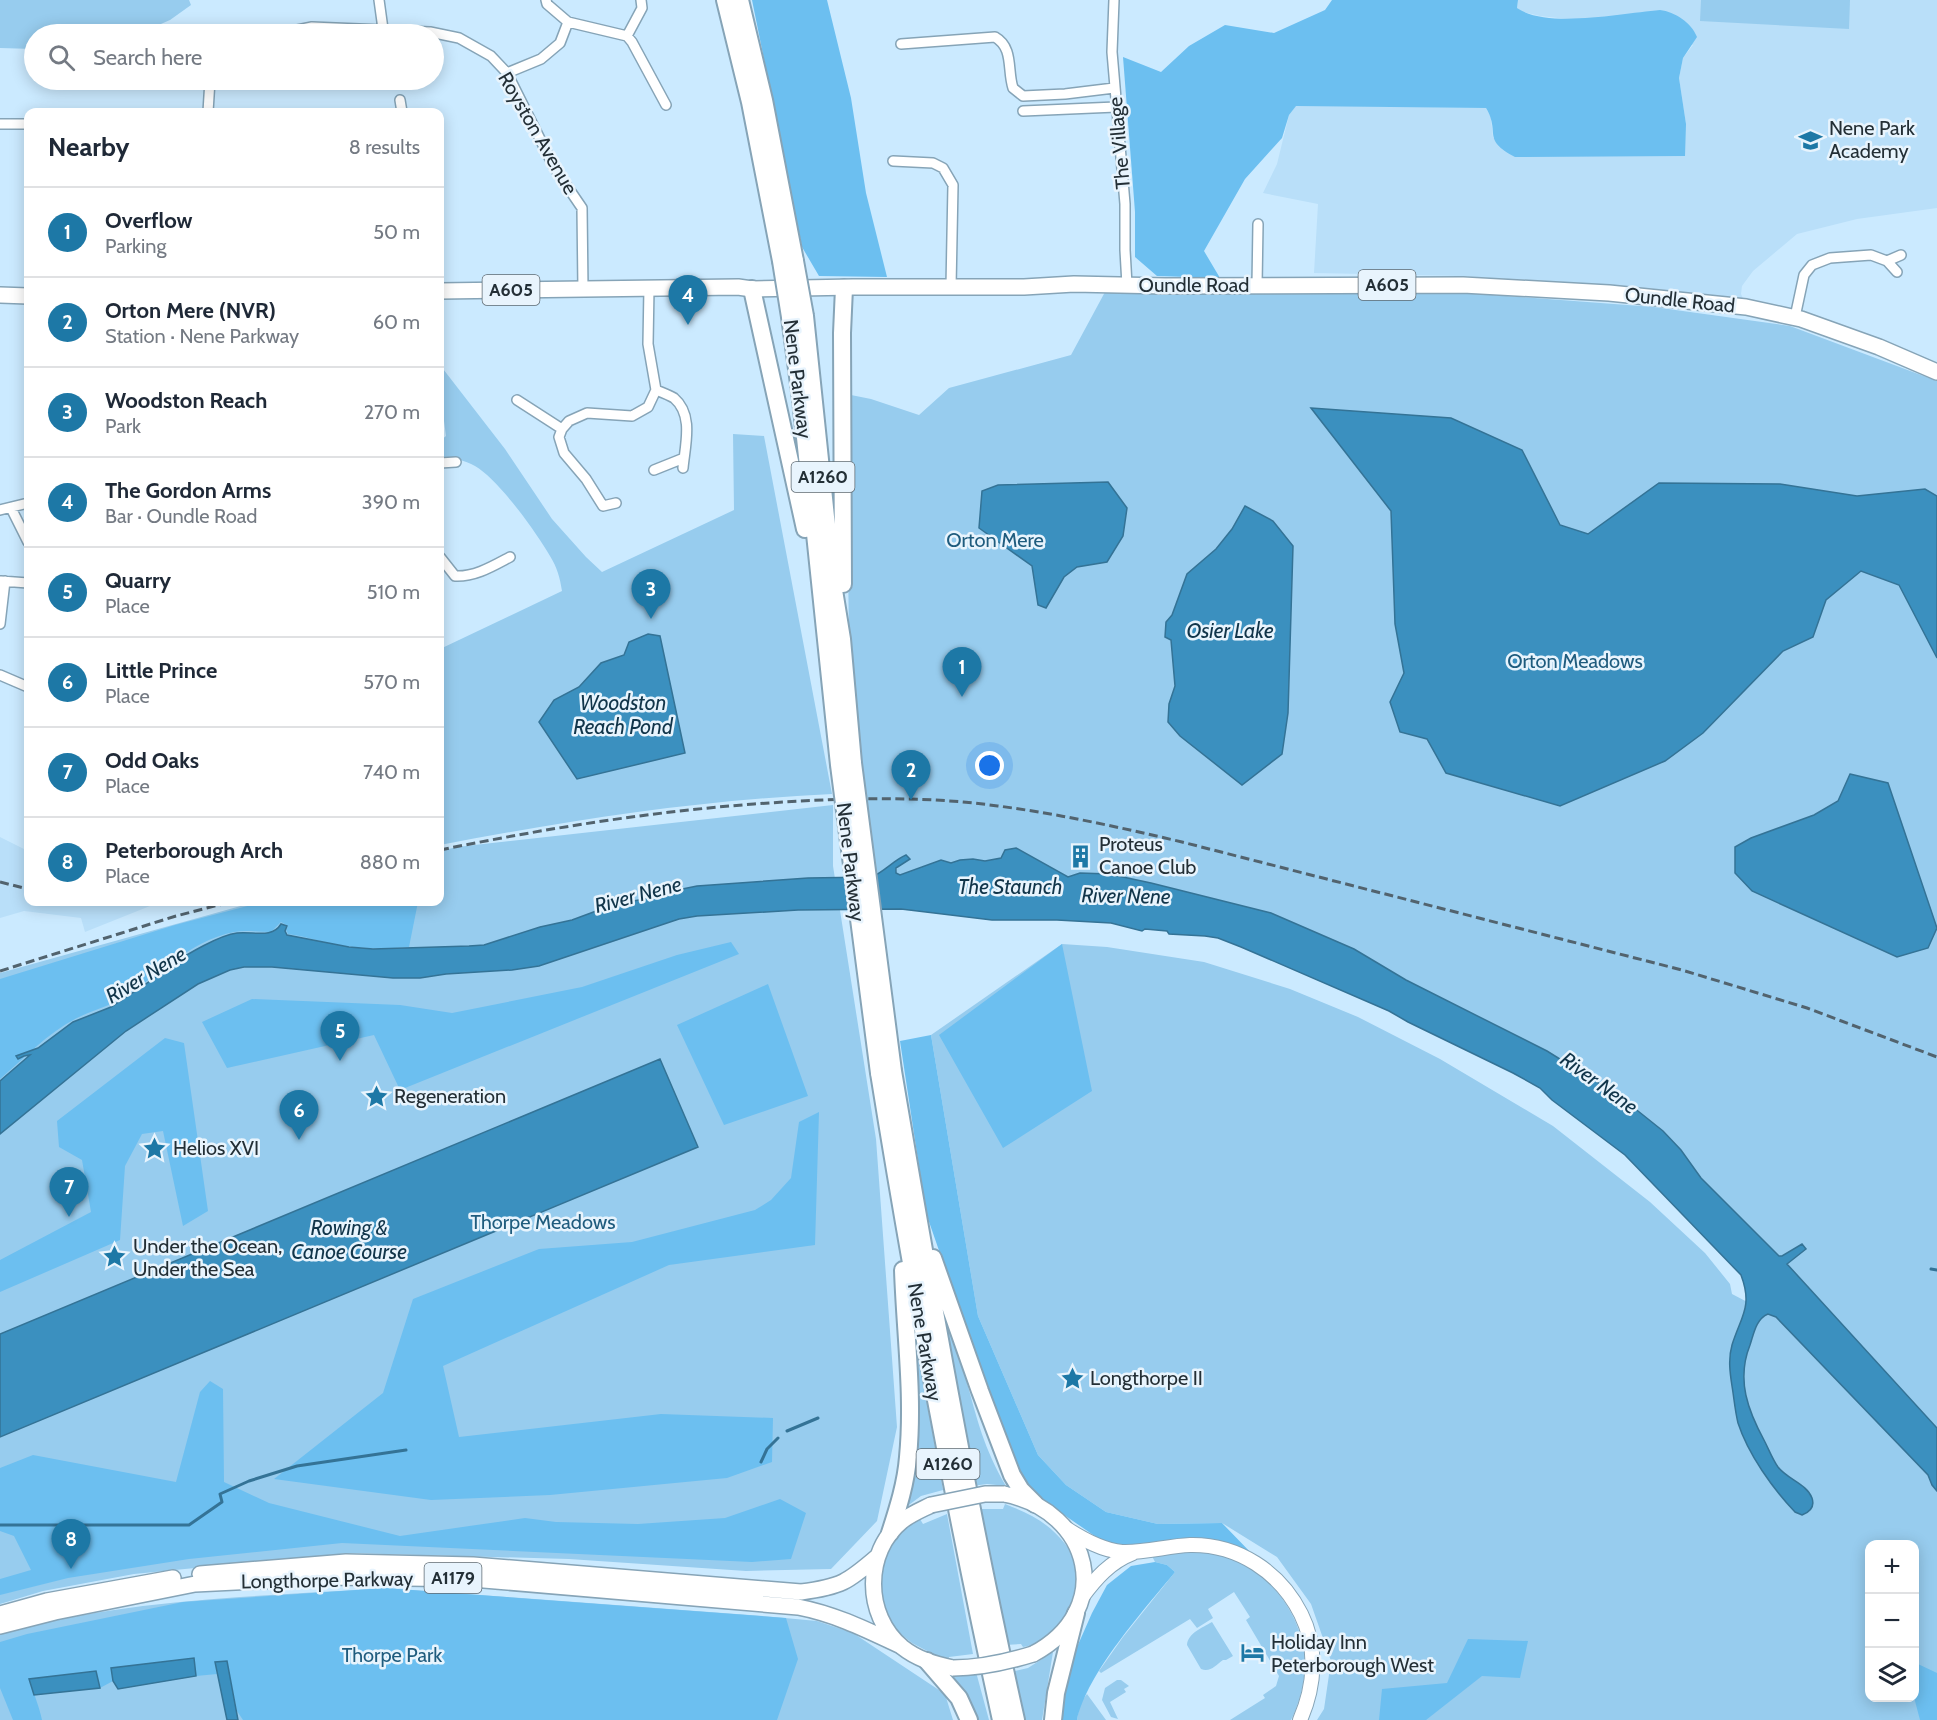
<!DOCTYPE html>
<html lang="en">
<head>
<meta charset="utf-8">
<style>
	:root { --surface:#fff; --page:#f2f2f3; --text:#1f2937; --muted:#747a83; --line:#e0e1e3; --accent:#1d78a6 }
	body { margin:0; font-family:Cabin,sans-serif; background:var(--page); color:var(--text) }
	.controls { position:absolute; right:18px; bottom:18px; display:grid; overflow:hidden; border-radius:12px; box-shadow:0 3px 15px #0003 }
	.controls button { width:54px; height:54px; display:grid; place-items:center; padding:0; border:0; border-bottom:2px solid var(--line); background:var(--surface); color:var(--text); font:30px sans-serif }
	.you { position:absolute; left:990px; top:766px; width:21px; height:21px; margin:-15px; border:4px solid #fff; border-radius:50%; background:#1a73e8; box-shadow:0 0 0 9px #1a73e833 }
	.badge { display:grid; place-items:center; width:39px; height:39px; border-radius:50%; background:var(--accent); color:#fff; font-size:20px; font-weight:700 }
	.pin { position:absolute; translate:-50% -50px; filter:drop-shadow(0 2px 3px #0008) }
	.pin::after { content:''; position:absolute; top:32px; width:21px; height:18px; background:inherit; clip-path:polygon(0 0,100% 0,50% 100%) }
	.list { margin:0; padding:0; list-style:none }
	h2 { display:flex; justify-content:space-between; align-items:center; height:78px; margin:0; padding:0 24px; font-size:26px }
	h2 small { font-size:20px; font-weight:400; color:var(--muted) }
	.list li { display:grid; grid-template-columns:39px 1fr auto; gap:18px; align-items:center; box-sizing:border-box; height:90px; padding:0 24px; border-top:2px solid var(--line) }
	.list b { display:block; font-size:22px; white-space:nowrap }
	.list p { margin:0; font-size:20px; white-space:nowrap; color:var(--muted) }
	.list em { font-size:20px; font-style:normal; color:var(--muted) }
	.icon { flex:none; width:33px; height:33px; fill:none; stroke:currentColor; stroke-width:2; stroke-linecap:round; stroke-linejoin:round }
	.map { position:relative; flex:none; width:1937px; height:1720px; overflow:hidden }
	.search { position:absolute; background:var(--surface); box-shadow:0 3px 15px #0003; left:24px; top:24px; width:420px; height:66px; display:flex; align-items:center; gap:15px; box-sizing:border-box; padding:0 21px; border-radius:33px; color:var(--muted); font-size:22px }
	.panel { position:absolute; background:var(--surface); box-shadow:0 3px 15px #0003; left:24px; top:108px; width:420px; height:798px; border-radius:12px }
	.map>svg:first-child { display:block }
	.built { fill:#b9dff9 }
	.green { fill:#97ccee; fill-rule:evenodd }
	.forest { fill:#6cbff0 }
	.water { fill:#3b90bf; stroke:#347396; stroke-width:1.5 }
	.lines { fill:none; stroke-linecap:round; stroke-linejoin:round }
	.stream { stroke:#347396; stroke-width:3 }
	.street-casing { stroke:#86a4b7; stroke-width:12 }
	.secondary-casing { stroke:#86a4b7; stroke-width:16 }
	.primary-casing { stroke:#86a4b7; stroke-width:18 }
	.highway-casing { stroke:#86a4b7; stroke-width:20 }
	.street { stroke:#fff; stroke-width:9 }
	.secondary { stroke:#fff; stroke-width:14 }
	.primary { stroke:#fff; stroke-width:15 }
	.highway { stroke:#fff; stroke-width:16 }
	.rail { stroke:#52636e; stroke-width:3; stroke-dasharray:9 4.5; stroke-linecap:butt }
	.primary-bridge-casing { stroke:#86a4b7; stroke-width:18; stroke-linecap:butt }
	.highway-bridge-casing { stroke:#86a4b7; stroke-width:20; stroke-linecap:butt }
	.primary-bridge { stroke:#fff; stroke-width:15 }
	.highway-bridge { stroke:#fff; stroke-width:16 }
	.labels { text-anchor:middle; stroke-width:5; stroke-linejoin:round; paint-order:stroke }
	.shield { fill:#e8f4fd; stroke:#5e6a72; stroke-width:1.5 }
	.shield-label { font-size:18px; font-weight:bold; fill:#232f36 }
	.poi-label { font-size:20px; fill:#232f36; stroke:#e8f4fd; text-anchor:start }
	.street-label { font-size:20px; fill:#232f36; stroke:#e8f4fd }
	.park-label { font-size:20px; fill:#1f5c7e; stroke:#e8f4fd }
	.water-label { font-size:21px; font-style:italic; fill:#11354a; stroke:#e8f4fd }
</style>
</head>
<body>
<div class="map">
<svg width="1937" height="1720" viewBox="0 0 1937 1720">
	<rect width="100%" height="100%" fill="#cbeaff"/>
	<path class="built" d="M1518 0H1937V208L1857 219 1797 234 1753 271 1742 286 1741 294 1744 301 1672 291 1463 276 1314 273 1318 204 1263 193 1277 164 1289 115 1296 105 1486 108 1491 118 1493 138 1686 124 1679 78 1683 58 1693 45 1567 19 1540 16 1523 12 1517 8Z
		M0 837 28 851V902H160L85 932 81 918 24 911 0 918Z"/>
	<path class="green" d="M0 0H189L191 5 170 20 138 34H34V49L0 48Z
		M1701 0H1850L1849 29 1700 21Z
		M1105 292 1127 294 1466 293 1654 307 1790 326 1937 381V1428L1787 1264 1701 1178 1681 1150 1663 1131 1618 1095 1590 1076 1547 1051 1406 980 1354 949 1271 913 1151 883 1110 874 1080 873 1068 877 1017 849 1005 854 1001 858 985 861 973 859 960 860 951 863 941 860 900 875 896 873 898 866 909 859 876 875 853 727 849 641 846 394 871 399 919 415 949 388 1071 355Z
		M440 365 505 449 552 519 586 557 602 572 734 510 733 434 764 436 832 794C699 800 570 820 440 845V649L562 591C560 578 557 567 550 556 536 532 499 480 475 466 465 460 452 458 440 458V441L446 436 444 421 440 412Z
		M833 805V866L876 1139 897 1427 877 1521 831 1569 746 1571 569 1559 349 1553 134 1574 43 1591 0 1604V973L255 902H440V851L457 847Z
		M1062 944 1107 947 1204 962 1290 989 1358 1017 1440 1059 1553 1126 1650 1202 1705 1253 1730 1284 1732 1294 1776 1317 1929 1475 1932 1485 1937 1491V1720H1317L1324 1709 1331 1661 1311 1604 1277 1557 1222 1523 1158 1524 1106 1512 1066 1485 1038 1455 978 1316 931 1035ZM1870 1544H1914V1698H1870Z
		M934 1268C944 1305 956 1342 966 1379 977 1419 984 1449 1006 1486L987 1484 972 1486Z
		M912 1321 943 1490 921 1496 902 1510Z
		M1005 1504C1030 1514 1048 1522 1066 1545 1068 1548 1073 1552 1074 1556 1083 1578 1069 1618 1053 1634 1045 1642 1034 1645 1023 1647L1021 1644 1005 1645 976 1509H1003Z
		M947 1514 973 1654 949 1657 948 1662 912 1643 892 1627 876 1585 881 1559 892 1540 912 1522 920 1519 923 1524Z
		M1193 1551C1205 1552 1218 1554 1230 1558 1268 1571 1299 1612 1304 1652 1307 1675 1301 1700 1291 1720H1230L1265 1698 1263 1695 1276 1686 1279 1676 1246 1620 1250 1617 1234 1592 1208 1609 1213 1618 1197 1628 1190 1619 1101 1673 1099 1671 1123 1637 1175 1572 1167 1565 1155 1562 1152 1556Z
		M385 1588 763 1616 817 1621 853 1633 945 1694 953 1720H0V1634C125 1598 257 1597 385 1588Z
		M1212 1622 1233 1656 1226 1660H1223C1216 1665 1210 1673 1201 1669L1187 1645C1188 1633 1202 1628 1212 1622Z
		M1053 1652 1042 1720H1019L1011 1672 1028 1668Z
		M976 1672 989 1720H971L944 1675 962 1676Z
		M1117 1680H1121L1129 1686 1124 1689 1126 1692 1110 1702 1118 1719 1111 1717 1102 1700 1105 1688Z
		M1087 1694 1106 1720H1077L1080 1703Z"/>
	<path class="forest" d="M752 0H827L851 98 866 193 887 277 819 276 802 247Z
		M1332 0H1518L1517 8C1547 29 1623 13 1660 10 1675 12 1691 22 1697 37L1683 58 1679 78 1686 124 1685 156 1515 157C1481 139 1501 133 1486 108L1296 106 1289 115 1282 138 1245 179 1204 251 1220 278 1157 276 1135 257V212L1123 57 1161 72 1189 46 1225 25 1274 33 1325 10Z
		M263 902H418L409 947C384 949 359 949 334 944 318 941 304 936 288 934L286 930 288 926 281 922 271 932C259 932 246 930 234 932 188 941 156 979 117 1001 104 1008 88 1012 75 1019 48 1033 23 1059 0 1079V979L175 925Z
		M731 942 739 954 400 1090 374 1035 227 1068 202 1022 252 999 400 1005 452 1013 582 987 677 955Z
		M1062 944 1092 1091 1003 1148 939 1035Z
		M768 984 808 1096 724 1125 677 1025Z
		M931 1035 978 1316 1038 1455 1066 1485 1106 1512 1158 1524 1222 1523 1255 1557 1221 1542 1121 1548 1102 1541 1038 1497 1016 1473 926 1213 900 1041Z
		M165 1038 184 1043 208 1211 183 1226 163 1131 142 1134 125 1166 120 1240 0 1292V1260L91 1212 82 1160 59 1147 57 1121Z
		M819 1112 815 1245 669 1265 443 1366 459 1437 661 1414 773 1418 772 1462 727 1478 550 1495 431 1500 274 1479 383 1393 413 1299 539 1249 632 1242 755 1210 771 1200 791 1178 799 1122Z
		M210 1381 223 1389 224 1482 269 1503 400 1536 525 1518 556 1522 638 1524 725 1518 780 1499 806 1513 791 1559 752 1562 342 1543 189 1559 68 1578 0 1595V1579L31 1570 14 1536 0 1531V1468L33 1455 176 1482 200 1392Z
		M1155 1562 1167 1565 1175 1572C1144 1610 1087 1673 1077 1720H1060L1070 1663 1092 1613 1107 1585 1131 1566Z
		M385 1588 786 1618 798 1659 777 1720H243L237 1711 227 1661 215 1662 217 1674 196 1676 194 1658 111 1669 113 1681 100 1688 96 1671 30 1679C33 1693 39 1705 42 1720H13L0 1688V1642L27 1634 183 1602Z
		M1468 1639 1528 1641 1520 1678 1482 1676 1426 1720H1379L1382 1689 1447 1683Z
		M1918 1664 1937 1673V1720H1920L1915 1701Z"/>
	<path class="water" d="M1311 408 1451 418 1522 450 1560 525 1588 534 1659 483 1780 484 1857 496 1925 489 1937 496V658L1899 585 1861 571 1826 600 1813 637 1783 651 1703 733 1665 761 1560 806 1446 773 1427 739 1400 732 1390 702 1404 673 1395 624 1391 511Z
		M1108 482 1127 508 1123 536 1107 562 1077 567 1064 577 1046 608 1038 605 1032 566 979 528 982 491 998 485Z
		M1245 506 1273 521 1293 546 1288 713 1282 754 1242 785 1180 736 1168 722 1169 704 1175 686 1171 640 1165 637 1166 622 1172 615 1187 574 1216 549 1232 529Z
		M648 634 660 636 685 753 577 779 539 722 554 700 579 687 601 663 624 655 629 642Z
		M1850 774 1888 783 1937 928 1928 948 1897 957 1752 891 1735 873V847L1751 838 1814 815 1838 801Z
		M1016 848 1068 877 1080 873 1109 874 1151 883 1271 913 1354 949 1406 980 1547 1051 1618 1095 1663 1131 1681 1150 1701 1178 1779 1256H1782L1802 1244 1806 1249 1787 1264 1937 1428V1491L1932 1485 1928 1475 1776 1317 1768 1314C1756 1319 1754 1333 1750 1345 1736 1380 1748 1411 1765 1442 1769 1450 1773 1460 1778 1467 1787 1479 1807 1484 1812 1498 1815 1507 1810 1512 1802 1515L1795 1512C1773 1489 1748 1454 1738 1423 1735 1411 1734 1398 1732 1386 1730 1373 1728 1359 1732 1345 1741 1316 1753 1307 1741 1275L1625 1155 1552 1100 1540 1088 1513 1073 1408 1022 1389 1011 1241 947 1218 938 1205 936 1169 934 1167 931 1145 929 1142 931 1111 923 1057 920H992L901 909 798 910 697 916 679 919 539 966 512 970 446 974 420 978H393L272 967H244L230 970 198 984 126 1031 0 1134V1081L30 1055 24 1056 18 1059 16 1056 38 1048 73 1022 111 1007 165 971 168 963 173 964C187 954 220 935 237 933 253 931 272 939 281 924L287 926 285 931 287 935 349 947 373 949 469 946 484 945 540 927 572 920 615 904 645 899 658 894 697 886 808 878 872 877C885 871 894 860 906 855L910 859 896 868V873L900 875 941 860 951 863 960 860 973 859 985 861 1001 858 1005 850Z
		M660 1059 698 1147 0 1437V1334Z
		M194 1658 196 1676 118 1689 113 1681 111 1668Z
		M227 1661 238 1720H227L215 1662Z
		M96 1671 100 1688 34 1695 29 1679Z"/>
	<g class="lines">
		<path class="stream" d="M1931 1269 1937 1270
			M787 1431 818 1418
			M761 1462 767 1449 778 1438
			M0 1525H189L222 1502 220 1494 249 1481 297 1466 406 1450"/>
		<defs>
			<path id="street" d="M379 0 383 29
				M546 0 547 4 568 22 627 36 632 42 666 105
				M1114 0 1112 52 1125 204V250L1127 285
				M278 34 312 27 430 32 459 38 491 56 507 73 554 167 582 208 583 289
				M627 36 642 8 641 0
				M901 44 995 37C1014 48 1007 70 1013 88L1023 96 1065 94 1114 88
				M507 73 541 59 560 43 568 22
				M400 100 402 112
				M1023 111 1116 107
				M208 112 210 80
				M0 124H28
				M893 161 933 163 943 168 953 185 951 287
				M1887 261 1901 255
				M1257 285 1258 224
				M649 288 648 344 656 390C661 392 669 395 674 398 694 415 685 445 683 468
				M1795 317 1804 275 1812 265 1830 258 1871 255 1887 261 1897 272
				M517 400 562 429
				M440 463 456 462
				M654 470 684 458
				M616 503 603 506 586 479 564 453 559 437 562 429 569 421 587 413 632 416 648 407 656 390
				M11 508 28 542
				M0 510 28 503
				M440 557 455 576C475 577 493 566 510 557
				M1 581 28 583
				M0 624 5 581
				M0 675 28 687"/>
			<path id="secondary" d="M1067 1529C1084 1540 1102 1550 1122 1552 1145 1553 1167 1546 1190 1545 1238 1544 1280 1572 1301 1614 1318 1648 1315 1686 1300 1720
				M1082 1597C1096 1578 1110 1562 1133 1553"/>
			<path id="primary" d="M440 291 738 287 752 289 853 287H1024L1074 284 1165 286 1463 285 1609 293 1746 307 1801 319 1879 347 1937 372
				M0 295 28 296
				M1004 1494C1092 1511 1116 1610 1033 1654
				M931 1505C921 1510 911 1514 902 1521 864 1552 864 1615 902 1647 917 1659 934 1664 953 1668
				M200 1574 346 1562 473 1565 801 1592C841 1587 848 1582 878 1556
				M0 1614 47 1601 173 1578
				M0 1626 55 1612 195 1584 342 1577 472 1579 798 1607C835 1614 867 1630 901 1646"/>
			<path id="highway" d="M725 0 750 102 781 261
				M740 0 764 100 795 261
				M752 289 805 529
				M805 316 833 584 842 639 853 763
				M790 317 801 399 839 765
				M843 584 842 333 844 288
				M893 1071C930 1288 968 1505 1016 1720
				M879 1073C914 1290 954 1506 1001 1720
				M933 1258 980 1391 1012 1475 1021 1490 1035 1504
				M890 1533C898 1508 906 1483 908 1457 914 1395 905 1332 903 1270
				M927 1661 959 1698 969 1720
				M1053 1720 1056 1693 1076 1613"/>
		</defs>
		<use href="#street" class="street-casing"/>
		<use href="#secondary" class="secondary-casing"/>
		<use href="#primary" class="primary-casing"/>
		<use href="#highway" class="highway-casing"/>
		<use href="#street" class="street"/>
		<use href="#secondary" class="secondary"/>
		<use href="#primary" class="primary"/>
		<use href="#highway" class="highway"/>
		<path class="rail" d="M440 850C543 829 648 812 754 804 824 799 894 796 963 802 1037 809 1110 825 1182 842L1682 970 1807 1008 1937 1057
			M0 882 28 889
			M108 902 137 903 190 902
			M0 971 176 916 230 902"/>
		<defs>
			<path id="primary-bridge" d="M931 1505 985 1494H1004
				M953 1668C980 1668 1007 1662 1033 1654"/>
			<path id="highway-bridge" d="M781 261 790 317
				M795 261 805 316
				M853 763 893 1071
				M839 765 879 1073"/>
		</defs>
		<use href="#primary-bridge" class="primary-bridge-casing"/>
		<use href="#highway-bridge" class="highway-bridge-casing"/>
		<use href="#primary-bridge" class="primary-bridge"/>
		<use href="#highway-bridge" class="highway-bridge"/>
	</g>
	<defs>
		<symbol id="school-bare" viewBox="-9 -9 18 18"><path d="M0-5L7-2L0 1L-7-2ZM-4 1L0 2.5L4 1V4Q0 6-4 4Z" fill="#1d78a6" stroke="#e8f4fd" stroke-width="2.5" paint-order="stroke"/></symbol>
		<symbol id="building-bare" viewBox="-9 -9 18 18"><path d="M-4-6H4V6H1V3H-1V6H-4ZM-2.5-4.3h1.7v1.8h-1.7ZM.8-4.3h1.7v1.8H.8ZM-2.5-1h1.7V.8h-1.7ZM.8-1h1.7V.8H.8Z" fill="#1d78a6" stroke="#e8f4fd" stroke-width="2.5" paint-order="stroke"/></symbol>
		<symbol id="sight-bare" viewBox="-9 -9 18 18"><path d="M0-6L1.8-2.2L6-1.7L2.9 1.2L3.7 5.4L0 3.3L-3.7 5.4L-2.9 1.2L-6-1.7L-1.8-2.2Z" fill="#1d78a6" stroke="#e8f4fd" stroke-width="2.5" paint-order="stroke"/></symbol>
		<symbol id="hotel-bare" viewBox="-9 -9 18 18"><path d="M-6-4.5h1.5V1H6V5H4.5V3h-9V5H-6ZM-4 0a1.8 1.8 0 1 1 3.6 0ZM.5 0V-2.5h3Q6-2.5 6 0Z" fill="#1d78a6" stroke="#e8f4fd" stroke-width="2.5" paint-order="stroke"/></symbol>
	</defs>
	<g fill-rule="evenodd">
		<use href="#school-bare" x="1794" y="124" width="33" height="33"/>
		<use href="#building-bare" x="1064" y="840" width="33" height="33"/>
		<use href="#sight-bare" x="360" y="1080" width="33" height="33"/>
		<use href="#sight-bare" x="138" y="1132" width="33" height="33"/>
		<use href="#sight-bare" x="98" y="1240" width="33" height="33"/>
		<use href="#sight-bare" x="1056" y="1362" width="33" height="33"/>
		<use href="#hotel-bare" x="1236" y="1636" width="33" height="33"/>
	</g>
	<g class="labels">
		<g class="shield">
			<rect x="1358.5" y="270" width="57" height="30" rx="4.5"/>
			<rect x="482.5" y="275" width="57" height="30" rx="4.5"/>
			<rect x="791.5" y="462" width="63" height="30" rx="4.5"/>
			<rect x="916.5" y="1449" width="63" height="30" rx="4.5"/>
			<rect x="424.5" y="1563" width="57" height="30" rx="4.5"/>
		</g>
		<g class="shield-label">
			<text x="1387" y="291">A605</text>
			<text x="511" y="296">A605</text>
			<text x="823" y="483">A1260</text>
			<text x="948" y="1470">A1260</text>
			<text x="453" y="1584">A1179</text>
		</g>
		<g class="poi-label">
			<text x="1829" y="135">Nene Park<tspan x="1829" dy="23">Academy</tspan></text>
			<text x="1099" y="851">Proteus<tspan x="1099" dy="23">Canoe Club</tspan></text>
			<text x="394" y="1103">Regeneration</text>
			<text x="173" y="1155">Helios XVI</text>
			<text x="133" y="1253">Under the Ocean,<tspan x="133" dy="23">Under the Sea</tspan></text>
			<text x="1090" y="1385">Longthorpe II</text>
			<text x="1271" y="1649">Holiday Inn<tspan x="1271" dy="23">Peterborough West</tspan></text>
		</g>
		<g class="street-label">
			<text transform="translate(538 133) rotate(60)" y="7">Royston Avenue</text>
			<text transform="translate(1119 143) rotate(-95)" y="7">The Village</text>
			<text x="1194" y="292">Oundle Road</text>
			<text transform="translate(1680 300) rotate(6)" y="7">Oundle Road</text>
			<text transform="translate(798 379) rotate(83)" y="7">Nene Parkway</text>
			<text transform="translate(851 862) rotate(83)" y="7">Nene Parkway</text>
			<text transform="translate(925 1342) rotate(80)" y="7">Nene Parkway</text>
			<text transform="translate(327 1580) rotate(-1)" y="7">Longthorpe Parkway</text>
		</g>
		<g class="park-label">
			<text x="995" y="547">Orton Mere</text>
			<text x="1575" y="668">Orton Meadows</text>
			<text x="543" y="1229">Thorpe Meadows</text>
			<text x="392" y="1662">Thorpe Park</text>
		</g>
		<g class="water-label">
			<text x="1230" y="638">Osier Lake</text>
			<text x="623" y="710">Woodston<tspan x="623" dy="24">Reach Pond</tspan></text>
			<text x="1010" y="894">The Staunch</text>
			<text transform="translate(638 895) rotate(-15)" y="7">River Nene</text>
			<text transform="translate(1126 896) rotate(1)" y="7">River Nene</text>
			<text transform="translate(146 975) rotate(-31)" y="7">River Nene</text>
			<text transform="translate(1599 1083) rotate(36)" y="7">River Nene</text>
			<text x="349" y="1235">Rowing &amp;<tspan x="349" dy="24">Canoe Course</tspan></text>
		</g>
	</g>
</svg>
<div class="controls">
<button>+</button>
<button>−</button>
<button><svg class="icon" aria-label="layers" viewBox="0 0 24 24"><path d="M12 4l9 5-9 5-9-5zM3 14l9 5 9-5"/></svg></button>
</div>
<div class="you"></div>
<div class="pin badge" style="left:962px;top:697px">1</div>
<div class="pin badge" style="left:911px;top:800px">2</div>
<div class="pin badge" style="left:651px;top:619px">3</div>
<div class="pin badge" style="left:688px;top:325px">4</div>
<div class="pin badge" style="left:340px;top:1061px">5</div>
<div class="pin badge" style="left:299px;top:1140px">6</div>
<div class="pin badge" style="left:69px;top:1217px">7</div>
<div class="pin badge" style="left:71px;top:1569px">8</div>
<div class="search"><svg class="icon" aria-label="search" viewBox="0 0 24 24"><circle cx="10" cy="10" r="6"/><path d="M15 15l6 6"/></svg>Search here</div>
<section class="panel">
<h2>Nearby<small>8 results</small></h2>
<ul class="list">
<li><span class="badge">1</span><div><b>Overflow</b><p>Parking</p></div><em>50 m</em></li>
<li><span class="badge">2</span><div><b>Orton Mere (NVR)</b><p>Station · Nene Parkway</p></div><em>60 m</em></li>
<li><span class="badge">3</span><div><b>Woodston Reach</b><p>Park</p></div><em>270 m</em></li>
<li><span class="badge">4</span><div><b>The Gordon Arms</b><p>Bar · Oundle Road</p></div><em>390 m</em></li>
<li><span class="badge">5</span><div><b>Quarry</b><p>Place</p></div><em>510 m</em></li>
<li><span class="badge">6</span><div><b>Little Prince</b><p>Place</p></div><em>570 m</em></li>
<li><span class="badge">7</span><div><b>Odd Oaks</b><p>Place</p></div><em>740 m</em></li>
<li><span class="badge">8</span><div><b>Peterborough Arch</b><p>Place</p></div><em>880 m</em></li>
</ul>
</section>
</div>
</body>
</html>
